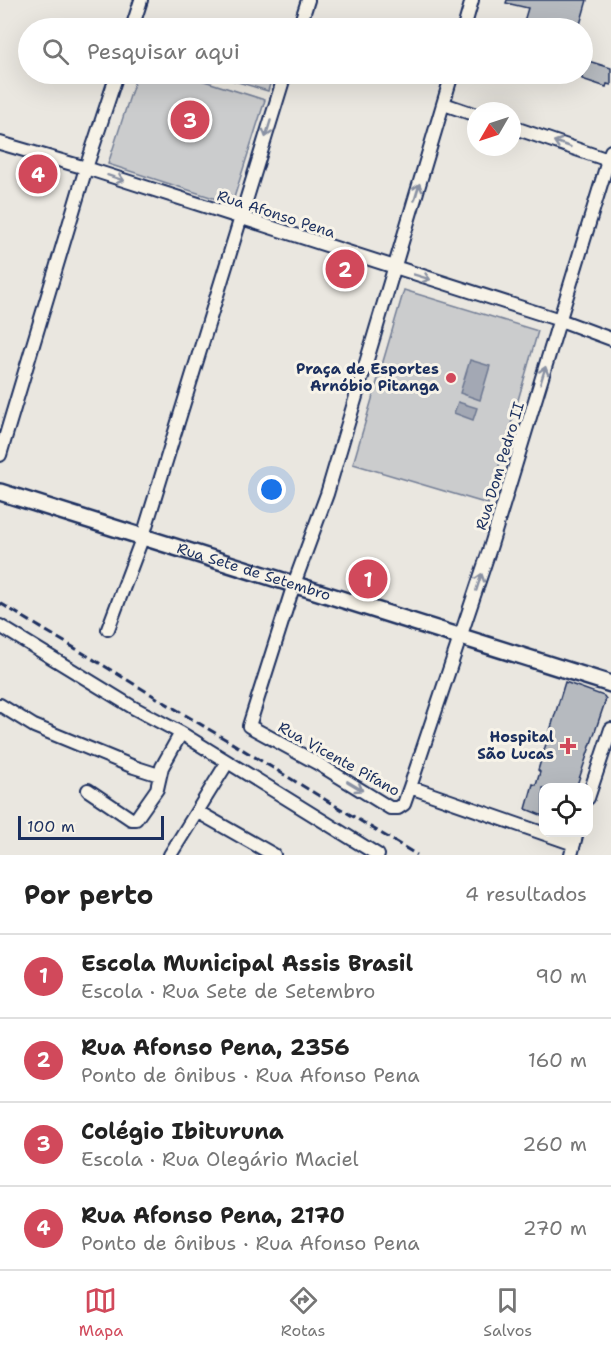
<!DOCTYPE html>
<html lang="pt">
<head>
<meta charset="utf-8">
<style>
	:root { --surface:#fff; --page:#f2f2f2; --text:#222; --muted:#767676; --line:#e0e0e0; --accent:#d1495b }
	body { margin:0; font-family:"Shantell Sans",sans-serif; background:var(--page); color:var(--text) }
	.controls { position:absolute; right:18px; bottom:18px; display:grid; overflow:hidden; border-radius:12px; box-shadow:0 6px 24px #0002 }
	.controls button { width:54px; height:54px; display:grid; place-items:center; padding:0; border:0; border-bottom:2px solid var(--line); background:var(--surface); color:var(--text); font:30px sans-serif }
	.compass { position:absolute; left:467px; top:102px; width:54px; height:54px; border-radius:50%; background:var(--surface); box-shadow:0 6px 24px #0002; rotate:231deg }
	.scale { position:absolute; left:18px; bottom:15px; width:146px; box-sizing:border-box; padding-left:6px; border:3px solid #1b2f5e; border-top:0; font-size:16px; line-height:21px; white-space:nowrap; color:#1b2f5e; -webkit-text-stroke:4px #f7f3e8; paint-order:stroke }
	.you { position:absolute; left:272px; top:490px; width:21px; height:21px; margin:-15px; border:4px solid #fff; border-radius:50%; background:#1a73e8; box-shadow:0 0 0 9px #1a73e833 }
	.badge { display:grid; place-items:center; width:39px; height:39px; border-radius:50%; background:var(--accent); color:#fff; font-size:20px; font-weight:700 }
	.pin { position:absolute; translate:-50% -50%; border:3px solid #fff; box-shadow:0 2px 6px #0006 }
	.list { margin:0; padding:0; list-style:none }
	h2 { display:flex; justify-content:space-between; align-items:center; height:78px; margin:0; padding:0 24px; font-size:26px }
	h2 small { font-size:20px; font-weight:400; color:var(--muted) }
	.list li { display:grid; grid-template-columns:39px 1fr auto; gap:18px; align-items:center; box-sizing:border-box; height:84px; padding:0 24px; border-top:2px solid var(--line) }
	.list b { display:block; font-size:22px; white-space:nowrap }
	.list p { margin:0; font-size:20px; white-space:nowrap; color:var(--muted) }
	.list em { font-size:20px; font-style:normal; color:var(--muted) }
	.icon { flex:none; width:33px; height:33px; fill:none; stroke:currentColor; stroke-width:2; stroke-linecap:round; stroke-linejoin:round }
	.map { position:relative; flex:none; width:611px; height:855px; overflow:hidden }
	.search { position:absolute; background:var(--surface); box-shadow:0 6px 24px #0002; left:18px; right:18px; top:18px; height:66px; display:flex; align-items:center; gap:15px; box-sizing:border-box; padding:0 21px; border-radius:33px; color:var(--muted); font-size:22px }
	.sheet { height:414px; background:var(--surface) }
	nav { display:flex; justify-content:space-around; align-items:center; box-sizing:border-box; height:84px; border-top:2px solid var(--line); background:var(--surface); font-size:16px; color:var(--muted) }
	nav a { display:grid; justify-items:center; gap:3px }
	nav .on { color:var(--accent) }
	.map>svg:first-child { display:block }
	.green { fill:#cbcccd; stroke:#737e96; stroke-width:1.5 }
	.water { fill:#a3a8b4; stroke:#6d7892; stroke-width:1.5 }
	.building { fill:#b6babf; stroke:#1b2f5e; stroke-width:1.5 }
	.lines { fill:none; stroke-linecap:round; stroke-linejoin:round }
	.minor-casing { stroke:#1b2f5e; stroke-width:16 }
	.major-casing { stroke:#1b2f5e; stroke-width:20 }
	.minor { stroke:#f7f3e8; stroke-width:12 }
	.major { stroke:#f7f3e8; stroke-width:15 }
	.rail { stroke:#1b2f5e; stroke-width:3; stroke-dasharray:9 4.5; stroke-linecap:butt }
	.oneway { stroke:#8991a3 }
	.poi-dot { fill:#d1495b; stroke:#f7f3e8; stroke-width:2 }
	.labels { text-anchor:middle; stroke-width:6; stroke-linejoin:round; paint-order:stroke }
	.street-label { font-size:15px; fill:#1b2f5e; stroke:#f7f3e8 }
	.poi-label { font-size:15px; font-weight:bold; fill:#1b2f5e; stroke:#f7f3e8; text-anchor:end }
</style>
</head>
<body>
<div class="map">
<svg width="611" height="855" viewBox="0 0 611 855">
	<rect width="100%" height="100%" fill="#eae7e0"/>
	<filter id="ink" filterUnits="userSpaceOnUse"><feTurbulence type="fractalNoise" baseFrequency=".0167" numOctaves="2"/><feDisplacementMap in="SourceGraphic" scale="12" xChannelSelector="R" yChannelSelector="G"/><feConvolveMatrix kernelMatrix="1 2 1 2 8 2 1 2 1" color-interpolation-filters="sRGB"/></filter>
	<g filter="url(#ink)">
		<path class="green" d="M137 74H182L265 100 232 204 108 164Z
			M211 74H273L268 91Z
			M404 290 538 331 488 504 353 464Z"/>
		<path class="water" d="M470 360 490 366 480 400 460 393Z
			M458 402 477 408 473 420 454 413Z"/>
		<path class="building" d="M507 0H587L579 28H522L528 8 506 3Z
			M582 59 611 68V85L607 84 606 87 582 79Z
			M565 682 604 696 606 699 576 788H543V816L526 809 533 784 536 785 540 772 538 770Z"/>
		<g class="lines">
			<defs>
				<path id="minor" d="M132 28 141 0
					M299 28 308 0
					M464 28 472 0
					M452 74 327 494 294 584 249 726 317 763 390 808H398L404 804 410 787 491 545 611 151
					M444 104 476 115
					M512 127 611 161
					M0 143 86 168 560 320 611 339
					M0 455 86 168 117 74
					M0 626 134 708 181 733 378 855
					M108 629 143 536 285 74
					M0 705 34 726 134 767 159 775
					M410 787 574 844
					M88 790 131 819H136L157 789 162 767 181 733
					M588 798 611 729
					M198 812 274 855
					M170 855 227 763
					M571 855 577 832"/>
				<g id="major">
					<path id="s1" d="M0 492 611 684"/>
				</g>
			</defs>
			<use href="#minor" class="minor-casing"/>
			<use href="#major" class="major-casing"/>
			<use href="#minor" class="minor"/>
			<use href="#major" class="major"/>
			<path class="rail" d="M0 603 417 855"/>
		</g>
		<defs><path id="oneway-shaft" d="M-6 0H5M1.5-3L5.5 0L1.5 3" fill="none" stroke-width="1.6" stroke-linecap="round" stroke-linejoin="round" transform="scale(1.5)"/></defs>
		<g class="oneway">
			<use href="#oneway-shaft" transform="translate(268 129) rotate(107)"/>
			<use href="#oneway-shaft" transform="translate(562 144) rotate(-161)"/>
			<use href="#oneway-shaft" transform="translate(116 178) rotate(18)"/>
			<use href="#oneway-shaft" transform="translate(417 192) rotate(-73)"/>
			<use href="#oneway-shaft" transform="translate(422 277) rotate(17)"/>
			<use href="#oneway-shaft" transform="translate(543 375) rotate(-73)"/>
			<use href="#oneway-shaft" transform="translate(479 582) rotate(-72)"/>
			<use href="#oneway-shaft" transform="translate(355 786) rotate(31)"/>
		</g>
	</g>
	<g class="poi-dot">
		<circle cx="451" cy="378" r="6"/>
		<path d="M565 737h6v6h6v6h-6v6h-6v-6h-6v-6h6z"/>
	</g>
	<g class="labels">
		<g class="street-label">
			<text transform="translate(276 214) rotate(18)" y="5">Rua Afonso Pena</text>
			<text transform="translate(500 466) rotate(-73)" y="5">Rua Dom Pedro II</text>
			<text dy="5" stroke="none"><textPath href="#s1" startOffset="266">Rua Sete de Setembro</textPath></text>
			<text transform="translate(339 759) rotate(29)" y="5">Rua Vicente Pifano</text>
		</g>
		<g class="poi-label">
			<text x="439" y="374">Praça de Esportes<tspan x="439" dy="17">Arnóbio Pitanga</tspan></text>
			<text x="554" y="742">Hospital<tspan x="554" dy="17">São Lucas</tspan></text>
		</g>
	</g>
</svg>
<div class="controls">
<button><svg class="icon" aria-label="locate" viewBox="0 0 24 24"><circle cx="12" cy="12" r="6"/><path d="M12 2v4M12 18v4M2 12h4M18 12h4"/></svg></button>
</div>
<svg class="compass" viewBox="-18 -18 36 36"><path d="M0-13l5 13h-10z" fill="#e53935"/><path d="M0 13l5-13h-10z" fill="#767676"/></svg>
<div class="scale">100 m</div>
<div class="you"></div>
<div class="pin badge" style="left:368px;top:579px">1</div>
<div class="pin badge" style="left:345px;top:269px">2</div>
<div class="pin badge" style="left:190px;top:120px">3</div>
<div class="pin badge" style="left:38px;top:174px">4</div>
<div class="search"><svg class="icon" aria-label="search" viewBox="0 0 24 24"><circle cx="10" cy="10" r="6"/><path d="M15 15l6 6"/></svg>Pesquisar aqui</div>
</div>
<section class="sheet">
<h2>Por perto<small>4 resultados</small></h2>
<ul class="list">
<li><span class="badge">1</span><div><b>Escola Municipal Assis Brasil</b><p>Escola · Rua Sete de Setembro</p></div><em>90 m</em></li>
<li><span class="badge">2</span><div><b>Rua Afonso Pena, 2356</b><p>Ponto de ônibus · Rua Afonso Pena</p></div><em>160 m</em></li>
<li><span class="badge">3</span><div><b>Colégio Ibituruna</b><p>Escola · Rua Olegário Maciel</p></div><em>260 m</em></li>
<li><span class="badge">4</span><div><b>Rua Afonso Pena, 2170</b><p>Ponto de ônibus · Rua Afonso Pena</p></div><em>270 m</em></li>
</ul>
</section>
<nav>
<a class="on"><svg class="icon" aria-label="map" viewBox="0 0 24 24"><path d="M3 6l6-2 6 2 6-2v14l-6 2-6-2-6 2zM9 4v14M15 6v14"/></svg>Mapa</a>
<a><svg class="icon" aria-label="directions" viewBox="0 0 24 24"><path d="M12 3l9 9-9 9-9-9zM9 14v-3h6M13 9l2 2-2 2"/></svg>Rotas</a>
<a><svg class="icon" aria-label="saved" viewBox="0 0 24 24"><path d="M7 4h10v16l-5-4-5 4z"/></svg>Salvos</a>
</nav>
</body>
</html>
